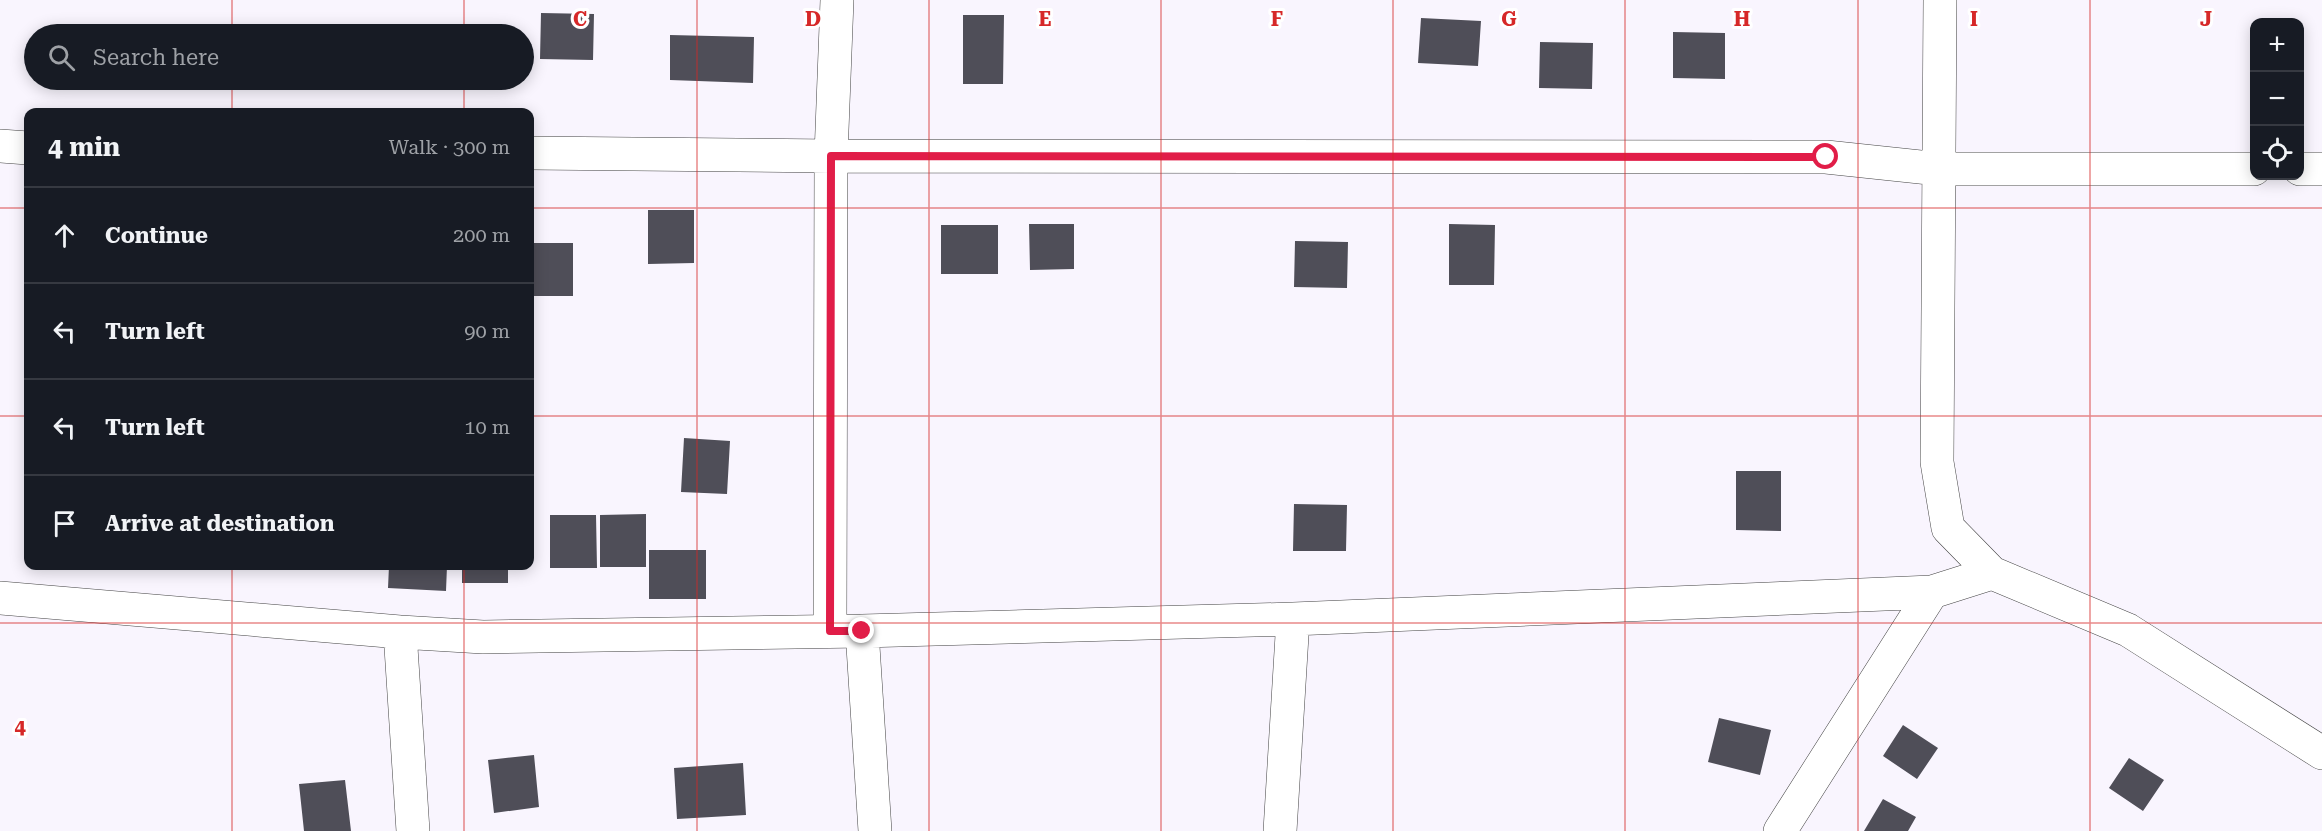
<!DOCTYPE html>
<html lang="en">
<head>
<meta charset="utf-8">
<style>
	:root { --surface:#171b24; --page:#242831; --text:#f1f3f6; --muted:#9ea1a6; --line:#363941 }
	body { margin:0; font-family:"Roboto Serif",serif; background:var(--page); color:var(--text) }
	.controls { position:absolute; right:18px; top:18px; display:grid; overflow:hidden; border-radius:12px; box-shadow:0 3px 15px #0003 }
	.controls button { width:54px; height:54px; display:grid; place-items:center; padding:0; border:0; border-bottom:2px solid var(--line); background:var(--surface); color:var(--text); font:30px sans-serif }
	.stop { position:absolute; width:18px; height:18px; margin:-14px; border:4px solid #e11d48; border-radius:50%; background:#fff }
	.stop.end { background:#e11d48; border-color:#fff; box-shadow:0 2px 6px #0008 }
	.list { margin:0; padding:0; list-style:none }
	h2 { display:flex; justify-content:space-between; align-items:center; height:78px; margin:0; padding:0 24px; font-size:26px }
	h2 small { font-size:20px; font-weight:400; color:var(--muted) }
	.list li { display:grid; grid-template-columns:39px 1fr auto; gap:18px; align-items:center; box-sizing:border-box; height:96px; padding:0 24px; border-top:2px solid var(--line) }
	.list b { display:block; font-size:22px; white-space:nowrap }
	.list em { font-size:20px; font-style:normal; color:var(--muted) }
	.icon { flex:none; width:33px; height:33px; fill:none; stroke:currentColor; stroke-width:2; stroke-linecap:round; stroke-linejoin:round }
	.map { position:relative; flex:none; width:2322px; height:831px; overflow:hidden }
	.search { position:absolute; background:var(--surface); box-shadow:0 3px 15px #0003; left:24px; top:24px; width:510px; height:66px; display:flex; align-items:center; gap:15px; box-sizing:border-box; padding:0 21px; border-radius:33px; color:var(--muted); font-size:22px }
	.panel { position:absolute; background:var(--surface); box-shadow:0 3px 15px #0003; left:24px; top:108px; width:510px; height:462px; border-radius:12px }
	.map>svg:first-child { display:block }
	.building { fill:#4f4e58 }
	.lines { fill:none; stroke-linecap:round; stroke-linejoin:round }
	.minor-casing { stroke:#444; stroke-width:34 }
	.minor { stroke:#fff; stroke-width:33 }
	.route { stroke:#e11d48; stroke-width:8 }
	.grid { fill:none; stroke:#d62828; stroke-width:1.5; stroke-opacity:0.55 }
	.grid-label { font-size:20px; text-anchor:middle; font-weight:bold; fill:#d62828; stroke:#fff; stroke-width:6; stroke-linejoin:round; paint-order:stroke }
</style>
</head>
<body>
<div class="map">
<svg width="2322" height="831" viewBox="0 0 2322 831">
	<rect width="100%" height="100%" fill="#f9f5fe"/>
	<path class="building" d="M541 13 594 14 593 60 540 59Z
		M963 15H1004L1003 84H963Z
		M1421 18 1481 21 1478 66 1418 63Z
		M1673 32 1725 33V79L1673 78Z
		M670 35 754 37 753 83 670 80Z
		M1540 42 1593 43 1592 89 1539 88Z
		M648 210H694V263L648 264Z
		M1029 224H1074V269L1030 270Z
		M1449 224 1495 225 1494 285H1449Z
		M941 225H998V274H941Z
		M1295 241 1348 242 1347 288 1294 287Z
		M530 243H573V296H530Z
		M684 438 730 441 727 494 681 492Z
		M1736 471H1781V531L1736 530Z
		M1294 504 1347 505 1346 551H1293Z
		M646 514V567H600V515Z
		M550 515H596L597 568H550Z
		M649 550H706V599H649Z
		M389 566H447L446 591 388 588Z
		M462 566H508V583H462Z
		M1719 718 1771 730 1760 775 1708 762Z
		M1903 725 1938 748 1917 779 1883 756Z
		M534 755 539 807 494 813 488 760Z
		M2129 758 2164 780 2143 811 2109 788Z
		M743 763 746 815 677 819 674 768Z
		M345 780 351 831H304L299 784Z
		M1883 799 1916 817 1908 831H1864Z"/>
	<g class="lines">
		<defs>
			<path id="minor" d="M1940 0 1937 462 1948 528 1992 573
				M0 146 28 148
				M530 153 831 156 1826 157 1939 169H2254
				M2300 169H2322
				M0 598 400 632 483 637 862 631 1293 619 1932 592 1992 573 2128 630 2322 753
				M830 631 831 156 837 0
				M862 631 875 831
				M400 632 413 831
				M1280 831 1293 619
				M1780 831 1932 592"/>
		</defs>
		<use href="#minor" class="minor-casing"/>
		<use href="#minor" class="minor"/>
	</g>
	<g class="lines">
		<path class="route" d="M862 631H830L831 156 1826 157"/>
	</g>
	<path class="grid" d="M232 0V34M464 0V34M697 0V831M929 0V831M1161 0V831M1393 0V831M1625 0V831M1858 0V831M2090 0V831M232 80V112M464 80V112M0 208H28M530 208H2322M0 416H28M530 416H2322M232 566V831M464 566V831M0 623H2322"/>
	<g class="grid-label">
		<text x="580" y="26">C</text>
		<text x="813" y="26">D</text>
		<text x="1045" y="26">E</text>
		<text x="1277" y="26">F</text>
		<text x="1509" y="26">G</text>
		<text x="1742" y="26">H</text>
		<text x="1974" y="26">I</text>
		<text x="2206" y="26">J</text>
		<text x="20" y="734">4</text>
	</g>
</svg>
<div class="controls">
<button>+</button>
<button>−</button>
<button><svg class="icon" aria-label="locate" viewBox="0 0 24 24"><circle cx="12" cy="12" r="6"/><path d="M12 2v4M12 18v4M2 12h4M18 12h4"/></svg></button>
</div>
<div class="stop" style="left:1826px;top:157px"></div>
<div class="stop end" style="left:862px;top:631px"></div>
<div class="search"><svg class="icon" aria-label="search" viewBox="0 0 24 24"><circle cx="10" cy="10" r="6"/><path d="M15 15l6 6"/></svg>Search here</div>
<section class="panel">
<h2>4 min<small>Walk · 300 m</small></h2>
<ul class="list">
<li><svg class="icon" aria-label="ahead" viewBox="0 0 24 24"><path d="M12 20V5M6 11l6-6 6 6"/></svg><div><b>Continue</b></div><em>200 m</em></li>
<li><svg class="icon" aria-label="left" viewBox="0 0 24 24"><path d="M17 20v-9H6M10 6l-5 5 5 5"/></svg><div><b>Turn left</b></div><em>90 m</em></li>
<li><svg class="icon" aria-label="left" viewBox="0 0 24 24"><path d="M17 20v-9H6M10 6l-5 5 5 5"/></svg><div><b>Turn left</b></div><em>10 m</em></li>
<li><svg class="icon" aria-label="arrive" viewBox="0 0 24 24"><path d="M6 21V4h12l-3 4 3 4H6"/></svg><div><b>Arrive at destination</b></div></li>
</ul>
</section>
</div>
</body>
</html>
